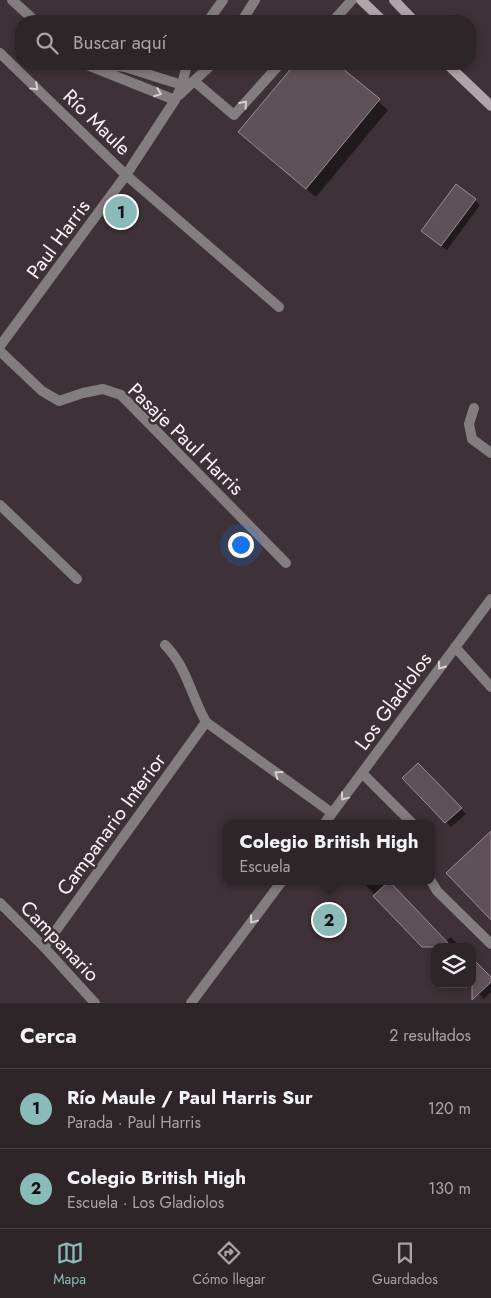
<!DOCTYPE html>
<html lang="es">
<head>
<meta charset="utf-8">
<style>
	:root { --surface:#2e2529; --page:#362d31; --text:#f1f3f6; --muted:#a7a5a8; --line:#494246; --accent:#8bbbb9 }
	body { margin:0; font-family:Jost,sans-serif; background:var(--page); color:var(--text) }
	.controls { position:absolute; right:15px; bottom:15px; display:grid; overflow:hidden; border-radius:10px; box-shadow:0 2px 8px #0003 }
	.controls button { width:45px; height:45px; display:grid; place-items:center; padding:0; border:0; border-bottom:1px solid var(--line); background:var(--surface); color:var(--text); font:25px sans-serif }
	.you { position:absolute; left:240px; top:544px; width:18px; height:18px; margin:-12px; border:4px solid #fff; border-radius:50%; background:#1a73e8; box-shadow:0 0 0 8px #1a73e833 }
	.badge { display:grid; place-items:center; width:32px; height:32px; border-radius:50%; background:var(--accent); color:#111; font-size:16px; font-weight:700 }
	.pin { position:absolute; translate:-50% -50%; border:2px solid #fff; box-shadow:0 1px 5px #0006 }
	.popup { position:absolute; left:223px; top:820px; width:212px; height:65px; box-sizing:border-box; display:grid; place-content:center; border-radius:10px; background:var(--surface); filter:drop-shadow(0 1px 4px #0005); font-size:16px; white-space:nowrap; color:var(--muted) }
	.popup b { font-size:19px; color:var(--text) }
	.popup::after { content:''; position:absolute; left:50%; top:100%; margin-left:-10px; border:10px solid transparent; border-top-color:var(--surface) }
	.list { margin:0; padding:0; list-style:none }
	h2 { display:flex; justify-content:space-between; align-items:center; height:65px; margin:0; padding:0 20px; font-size:21px }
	h2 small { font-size:16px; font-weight:400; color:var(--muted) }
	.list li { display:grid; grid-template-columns:32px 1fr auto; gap:15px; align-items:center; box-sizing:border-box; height:80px; padding:0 20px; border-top:1px solid var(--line) }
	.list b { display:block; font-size:19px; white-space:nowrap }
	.list p { margin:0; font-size:16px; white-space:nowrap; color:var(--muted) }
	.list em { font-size:16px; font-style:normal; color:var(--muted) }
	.icon { flex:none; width:28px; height:28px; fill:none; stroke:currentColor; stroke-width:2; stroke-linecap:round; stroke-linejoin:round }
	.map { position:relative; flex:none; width:491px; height:1003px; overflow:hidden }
	.search { position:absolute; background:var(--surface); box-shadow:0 2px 8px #0003; left:15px; right:15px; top:15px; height:55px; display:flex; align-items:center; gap:12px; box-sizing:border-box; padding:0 18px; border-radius:20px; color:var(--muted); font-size:19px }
	.sheet { height:225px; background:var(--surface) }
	nav { display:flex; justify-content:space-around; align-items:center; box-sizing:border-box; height:70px; border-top:1px solid var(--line); background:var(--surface); font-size:14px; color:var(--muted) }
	nav a { display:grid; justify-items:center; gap:2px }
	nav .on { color:var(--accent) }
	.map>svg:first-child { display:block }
	.shadow { fill:#0007 }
	.building { fill:#5f5158; stroke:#9c8c94 }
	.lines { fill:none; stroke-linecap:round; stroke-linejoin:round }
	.service { stroke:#847d80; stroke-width:10 }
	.minor { stroke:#847d80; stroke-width:10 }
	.tertiary { stroke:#847d80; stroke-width:10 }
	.secondary { stroke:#b0a5aa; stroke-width:10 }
	.oneway { stroke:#d7cfd3 }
	.labels { text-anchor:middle; stroke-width:5; stroke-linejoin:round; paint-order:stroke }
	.street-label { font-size:20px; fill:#fbf2f6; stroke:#3e3137 }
</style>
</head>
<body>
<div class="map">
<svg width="491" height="1003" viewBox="0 0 491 1003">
	<rect width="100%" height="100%" fill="#3e3137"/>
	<path class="shadow" d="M296 64H335L388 110 316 197 239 132Z
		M475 200 480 205 447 250 428 236Z
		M418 765 466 814 451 827 404 778Z
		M362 881H388L446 941 451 937 460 947H435V949L427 941 422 945Z
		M491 979V992L484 999 469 984Z"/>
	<path class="building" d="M295 64H337L380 99 306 189 238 132Z
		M456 184 476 199 441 246 421 231Z
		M418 763 462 808 445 823 402 778Z
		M491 831V920L446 873Z
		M389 881 452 947H422L373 896Z
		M472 958 491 977V982L472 1000Z"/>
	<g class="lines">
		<path class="service" d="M12 0 35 21
			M333 21 352 0
			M85 64 175 100
			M103 64 125 67 182 85
			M194 81 234 115 280 64
			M474 408 469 424 472 439 491 453
			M165 645C187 667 191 696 206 722"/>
		<path class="minor" d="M0 53 126 175 279 307
			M0 351 42 391 59 401 83 393 103 389 121 395 286 563
			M0 505 77 579
			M455 647 491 687
			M362 773 413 824
			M324 824 491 599
			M431 881 437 891 491 944
			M44 947 206 722 332 813
			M191 1003 282 881"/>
		<path class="tertiary" d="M208 21 223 0
			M242 21 255 0
			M179 95 212 64
			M0 346 126 175 175 100 182 85 187 64
			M0 903 44 947 95 1003"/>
		<path class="secondary" d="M361 0 383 21
			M394 0 414 21
			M447 64 491 106"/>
	</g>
	<defs><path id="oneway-chevron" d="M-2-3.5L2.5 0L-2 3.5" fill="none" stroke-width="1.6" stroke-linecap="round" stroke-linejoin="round" transform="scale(1.25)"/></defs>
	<g class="oneway">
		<use href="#oneway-chevron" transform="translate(35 87) rotate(44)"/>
		<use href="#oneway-chevron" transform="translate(158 93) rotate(21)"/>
		<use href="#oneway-chevron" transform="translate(244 104) rotate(-48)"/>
		<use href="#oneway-chevron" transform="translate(441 666) rotate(126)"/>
		<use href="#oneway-chevron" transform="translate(278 774) rotate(-144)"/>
		<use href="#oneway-chevron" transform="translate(344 797) rotate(127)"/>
		<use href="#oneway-chevron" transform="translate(253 920) rotate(127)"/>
	</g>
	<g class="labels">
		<g class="street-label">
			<text transform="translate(97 122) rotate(44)" y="7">Río Maule</text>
			<text transform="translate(58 239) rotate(-54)" y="7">Paul Harris</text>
			<text transform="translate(186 439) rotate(44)" y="7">Pasaje Paul Harris</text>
			<text transform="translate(393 701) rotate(-54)" y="7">Los Gladiolos</text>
			<text transform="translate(111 824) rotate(-54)" y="7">Campanario Interior</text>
			<text transform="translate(60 941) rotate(46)" y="7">Campanario</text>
		</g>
	</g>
</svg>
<div class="controls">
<button><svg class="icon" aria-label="layers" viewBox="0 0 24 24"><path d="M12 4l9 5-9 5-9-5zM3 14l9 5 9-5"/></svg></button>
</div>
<div class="you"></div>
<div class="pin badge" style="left:121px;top:212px">1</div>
<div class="pin badge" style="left:329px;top:920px">2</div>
<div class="popup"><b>Colegio British High</b>Escuela</div>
<div class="search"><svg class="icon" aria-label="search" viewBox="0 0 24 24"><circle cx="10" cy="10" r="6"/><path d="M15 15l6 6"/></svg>Buscar aquí</div>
</div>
<section class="sheet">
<h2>Cerca<small>2 resultados</small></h2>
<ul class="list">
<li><span class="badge">1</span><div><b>Río Maule / Paul Harris Sur</b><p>Parada · Paul Harris</p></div><em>120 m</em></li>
<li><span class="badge">2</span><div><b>Colegio British High</b><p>Escuela · Los Gladiolos</p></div><em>130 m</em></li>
</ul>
</section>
<nav>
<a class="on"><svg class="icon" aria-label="map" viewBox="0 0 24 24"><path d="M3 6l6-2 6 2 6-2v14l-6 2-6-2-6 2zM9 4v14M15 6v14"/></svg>Mapa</a>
<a><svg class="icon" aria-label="directions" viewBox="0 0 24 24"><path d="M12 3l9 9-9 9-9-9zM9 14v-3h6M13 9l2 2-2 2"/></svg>Cómo llegar</a>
<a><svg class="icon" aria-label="saved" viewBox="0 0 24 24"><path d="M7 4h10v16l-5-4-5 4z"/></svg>Guardados</a>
</nav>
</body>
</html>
